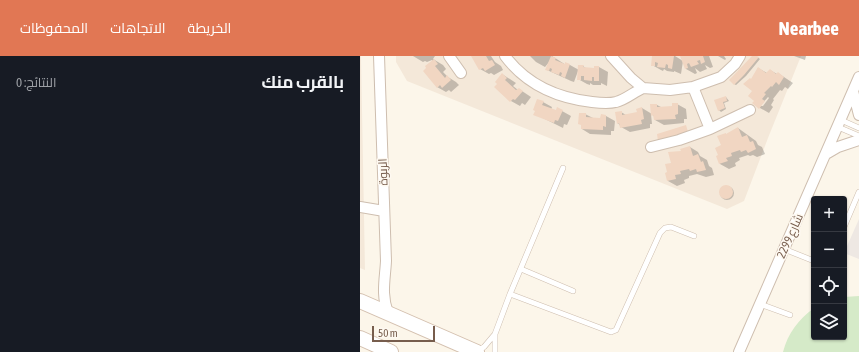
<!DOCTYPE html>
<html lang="ar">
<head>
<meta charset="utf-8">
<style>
	:root { --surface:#171b24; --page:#242831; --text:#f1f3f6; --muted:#9ea1a6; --line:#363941; --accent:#e17754 }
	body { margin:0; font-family:"Asap Condensed",Cairo,sans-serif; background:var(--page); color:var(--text); direction:rtl }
	.controls { position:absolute; right:12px; bottom:12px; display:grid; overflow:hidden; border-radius:4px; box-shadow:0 1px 3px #0004 }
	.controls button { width:36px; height:36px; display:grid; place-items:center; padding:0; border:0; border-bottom:1px solid var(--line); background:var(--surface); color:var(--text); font:20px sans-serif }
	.scale { position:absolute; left:12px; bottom:10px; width:63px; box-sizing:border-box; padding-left:4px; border:2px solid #775d4d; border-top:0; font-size:11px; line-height:14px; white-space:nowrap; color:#775d4d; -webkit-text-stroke:3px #fef9f1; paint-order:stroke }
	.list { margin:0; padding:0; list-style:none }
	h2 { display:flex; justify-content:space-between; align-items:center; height:52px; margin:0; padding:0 16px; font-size:17px }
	h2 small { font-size:13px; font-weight:400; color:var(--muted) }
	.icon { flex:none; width:22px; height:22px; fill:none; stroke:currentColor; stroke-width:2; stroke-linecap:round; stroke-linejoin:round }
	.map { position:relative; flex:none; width:499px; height:296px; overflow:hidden; direction:ltr }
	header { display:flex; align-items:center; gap:24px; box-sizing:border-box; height:56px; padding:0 20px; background:var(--accent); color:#fff }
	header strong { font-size:19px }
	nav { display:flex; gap:22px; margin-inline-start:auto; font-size:14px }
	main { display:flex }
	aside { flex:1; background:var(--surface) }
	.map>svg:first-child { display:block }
	.residential { fill:#f4e8d9 }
	.industrial { fill:#eee8e3 }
	.green { fill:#d5eac8 }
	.shadow { fill:#0003; fill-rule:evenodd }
	.building { fill:#f1d6c2 }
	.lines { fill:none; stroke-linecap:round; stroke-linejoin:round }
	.lane-casing { stroke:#cebeaf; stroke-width:6 }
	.street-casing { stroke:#cebeaf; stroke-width:12 }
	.secondary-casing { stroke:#d4c0af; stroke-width:16 }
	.lane { stroke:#fff; stroke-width:5 }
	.street { stroke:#fff; stroke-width:10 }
	.secondary { stroke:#fff; stroke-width:14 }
	.labels { text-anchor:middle; stroke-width:3; stroke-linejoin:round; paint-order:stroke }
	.street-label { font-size:12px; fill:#775d4d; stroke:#fef9f1 }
</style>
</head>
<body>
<header>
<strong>Nearbee</strong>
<nav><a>الخريطة</a><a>الاتجاهات</a><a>المحفوظات</a></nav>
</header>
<main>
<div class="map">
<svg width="499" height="296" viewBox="0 0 499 296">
	<rect width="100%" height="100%" fill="#fcf6ea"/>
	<path class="residential" d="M0 0H1L5 214 0 212Z
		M36 0H441L408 82 384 145 367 153 47 25 36 6Z"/>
	<path class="industrial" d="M499 163V203L484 197Z"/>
	<path class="green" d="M499 240V296H423C428 277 438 264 454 252V281H484V241Z"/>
	<path class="shadow" d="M53 0H75L73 3 83 9 86 13 83 16 88 21 96 26 99 29 91 36 89 34 86 36 77 31 72 4 67 6 65 5 63 6Z
		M112 0H131L135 6 141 10 143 14 134 19 131 17 129 18 120 13Z
		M170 0H192L206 9V8L210 9 219 14 223 10 227 13H235L239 11 248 16 247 30 241 27V29H233L230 27V29L227 28 218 23V15L214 26 211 25 187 14 190 5 185 11 176 6Z
		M293 0H315L323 5 321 18 314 15V16L307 15 304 13 303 15 301 14 292 9Z
		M321 0H349L353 11 350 12 345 9 347 13 340 16 335 12 337 17 335 18 326 13Z
		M358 0H364L366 3 365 4Z
		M393 0H396L400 3 386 20 376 29 374 28Z
		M434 0H446L445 4Z
		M398 12 407 17 410 14 417 18 418 17 433 27 428 33 425 31 422 35 420 34 413 43 414 44 411 49 413 51 409 57 400 52 396 45 393 35 392 24ZM408 41 409 42 403 50H400Z
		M142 18 156 27 153 30 158 34 159 33 171 41 165 49 162 47 160 50 151 45 138 28Z
		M366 41 369 45 364 47 366 53 361 56 359 54 355 45Z
		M183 46 192 51 191 54 196 56 202 55 211 60 207 69 204 68 203 72 175 58Z
		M317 48 326 53 327 63H324V67L304 69 295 64V61L291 58 292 68H290V72L270 76 261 71 258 67 261 56 266 59 278 57 282 52 292 58 297 49 303 52 313 51Z
		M225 58 233 62 241 63V59L246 60 255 65 254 75H251V79L230 78 222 73Z
		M378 72 396 85 398 89 402 91 405 98 397 101 393 99 390 100 388 99 379 102 380 104 375 107 376 110 369 113 360 108V100L366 78 367 79Z
		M330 91 338 96 340 100 347 104 349 110 352 112 354 119 346 121 337 118 329 120V122L324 124 325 127 317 130 308 125 309 117 312 107 322 96Z
		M360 137a7 7 0 1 1 14 0a7 7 0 1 1-14 0Z"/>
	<path class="building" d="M111 0H126L129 5 132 4 135 9 125 15 123 12 119 14Z
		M191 0 196 2 195 4 205 8V6L210 8 205 22 201 20 202 17 200 16 199 19 191 16 192 13 190 12 189 15 185 14Z
		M292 0H314L312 13 308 12V9L306 8 305 12 297 11 298 7 295 6V10H291Z
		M320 0H343L345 6 341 8 340 4 337 5 339 8 331 11 329 7 327 8 328 12 325 13Z
		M392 0H397L399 1 384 19 374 29 369 24Z
		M74 3 78 8 75 10 85 22 87 19 91 24 82 32 80 29 77 32 63 15 66 12 65 10Z
		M218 9H224L223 11 234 12V10H239V25H234V21H232V25L224 24V20H221V24H217Z
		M398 11 406 17 410 13 416 18 418 16 424 21 419 29 416 26 412 31 411 30 404 37 406 38 402 43 405 45 399 53 392 47 394 45 388 40 392 35 383 28 390 22 391 23Z
		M142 17 147 22 145 24 156 34 159 32 163 35 155 44 153 43 150 46 134 31 137 28 135 26Z
		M366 40 367 45 363 46 365 52 358 55 354 44Z
		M177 43 184 45 182 49 196 54 197 51 203 54 198 65 195 64 194 67 173 59 175 55 173 54Z
		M312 47H318V58L315 59 316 63 294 64 293 59 291 60 290 48H297V51L312 50Z
		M282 51 284 63 281 64 282 68 260 72 259 67 257 68 255 56 262 55V59L277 56 276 53Z
		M219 57H226V61L240 62 241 58 246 59V71L243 70V74L221 73V69L218 68Z
		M326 69 328 76 298 85 297 78Z
		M378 71 382 81 387 79 390 86 393 85 396 93 388 97 386 94 381 96 380 94 371 97 372 100 366 102 368 105 359 108 356 100 358 99 355 92 361 89 357 80 366 77V78Z
		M330 90 333 100 338 98 341 106 343 105 346 114 337 116 336 113 330 115 329 113 320 115 321 118 315 119 316 123 307 125 305 117 307 116 305 108 311 107 308 96 321 95 320 93Z
		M359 136a7 7 0 1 1 14 0a7 7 0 1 1-14 0Z"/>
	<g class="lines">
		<defs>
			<path id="lane" d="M481 64 499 72
				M478 71 499 80
				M484 171 499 136
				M424 193 454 205
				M161 213 213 235
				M150 238 251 276 256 274 300 177 305 172 311 171 334 180
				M400 248 430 259
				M117 295 124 291 135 278 150 238 203 112
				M135 296V278"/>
			<path id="street" d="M19 0 26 205C25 224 21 238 28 257
				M89 0 101 17
				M145 0C166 28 197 42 232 46 240 47 248 48 256 46 265 44 274 36 283 32
				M251 0 271 22 283 32 310 34 333 31 361 21 375 8 380 0
				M493 35 499 59
				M350 73 390 54
				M291 91 319 84 350 73 333 31
				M466 98 478 91 499 84
				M0 151 24 155
				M379 296 499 21"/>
			<path id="secondary" d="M0 245 117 296
				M0 282 31 296"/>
		</defs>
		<use href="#lane" class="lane-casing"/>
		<use href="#street" class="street-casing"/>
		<use href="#secondary" class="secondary-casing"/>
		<use href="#lane" class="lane"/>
		<use href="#street" class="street"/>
		<use href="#secondary" class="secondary"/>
	</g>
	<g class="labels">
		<g class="street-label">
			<text transform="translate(23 116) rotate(-92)" y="4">الربوة</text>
			<text transform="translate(430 180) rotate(-66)" y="4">شارع 2299</text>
		</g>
	</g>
</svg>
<div class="controls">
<button>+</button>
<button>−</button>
<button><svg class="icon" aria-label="locate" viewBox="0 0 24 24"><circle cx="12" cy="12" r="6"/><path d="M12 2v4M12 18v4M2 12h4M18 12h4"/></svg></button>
<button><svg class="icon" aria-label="layers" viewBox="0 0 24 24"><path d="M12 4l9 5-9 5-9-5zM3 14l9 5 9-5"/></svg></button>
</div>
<div class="scale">50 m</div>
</div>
<aside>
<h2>بالقرب منك<small>النتائج: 0</small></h2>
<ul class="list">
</ul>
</aside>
</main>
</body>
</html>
